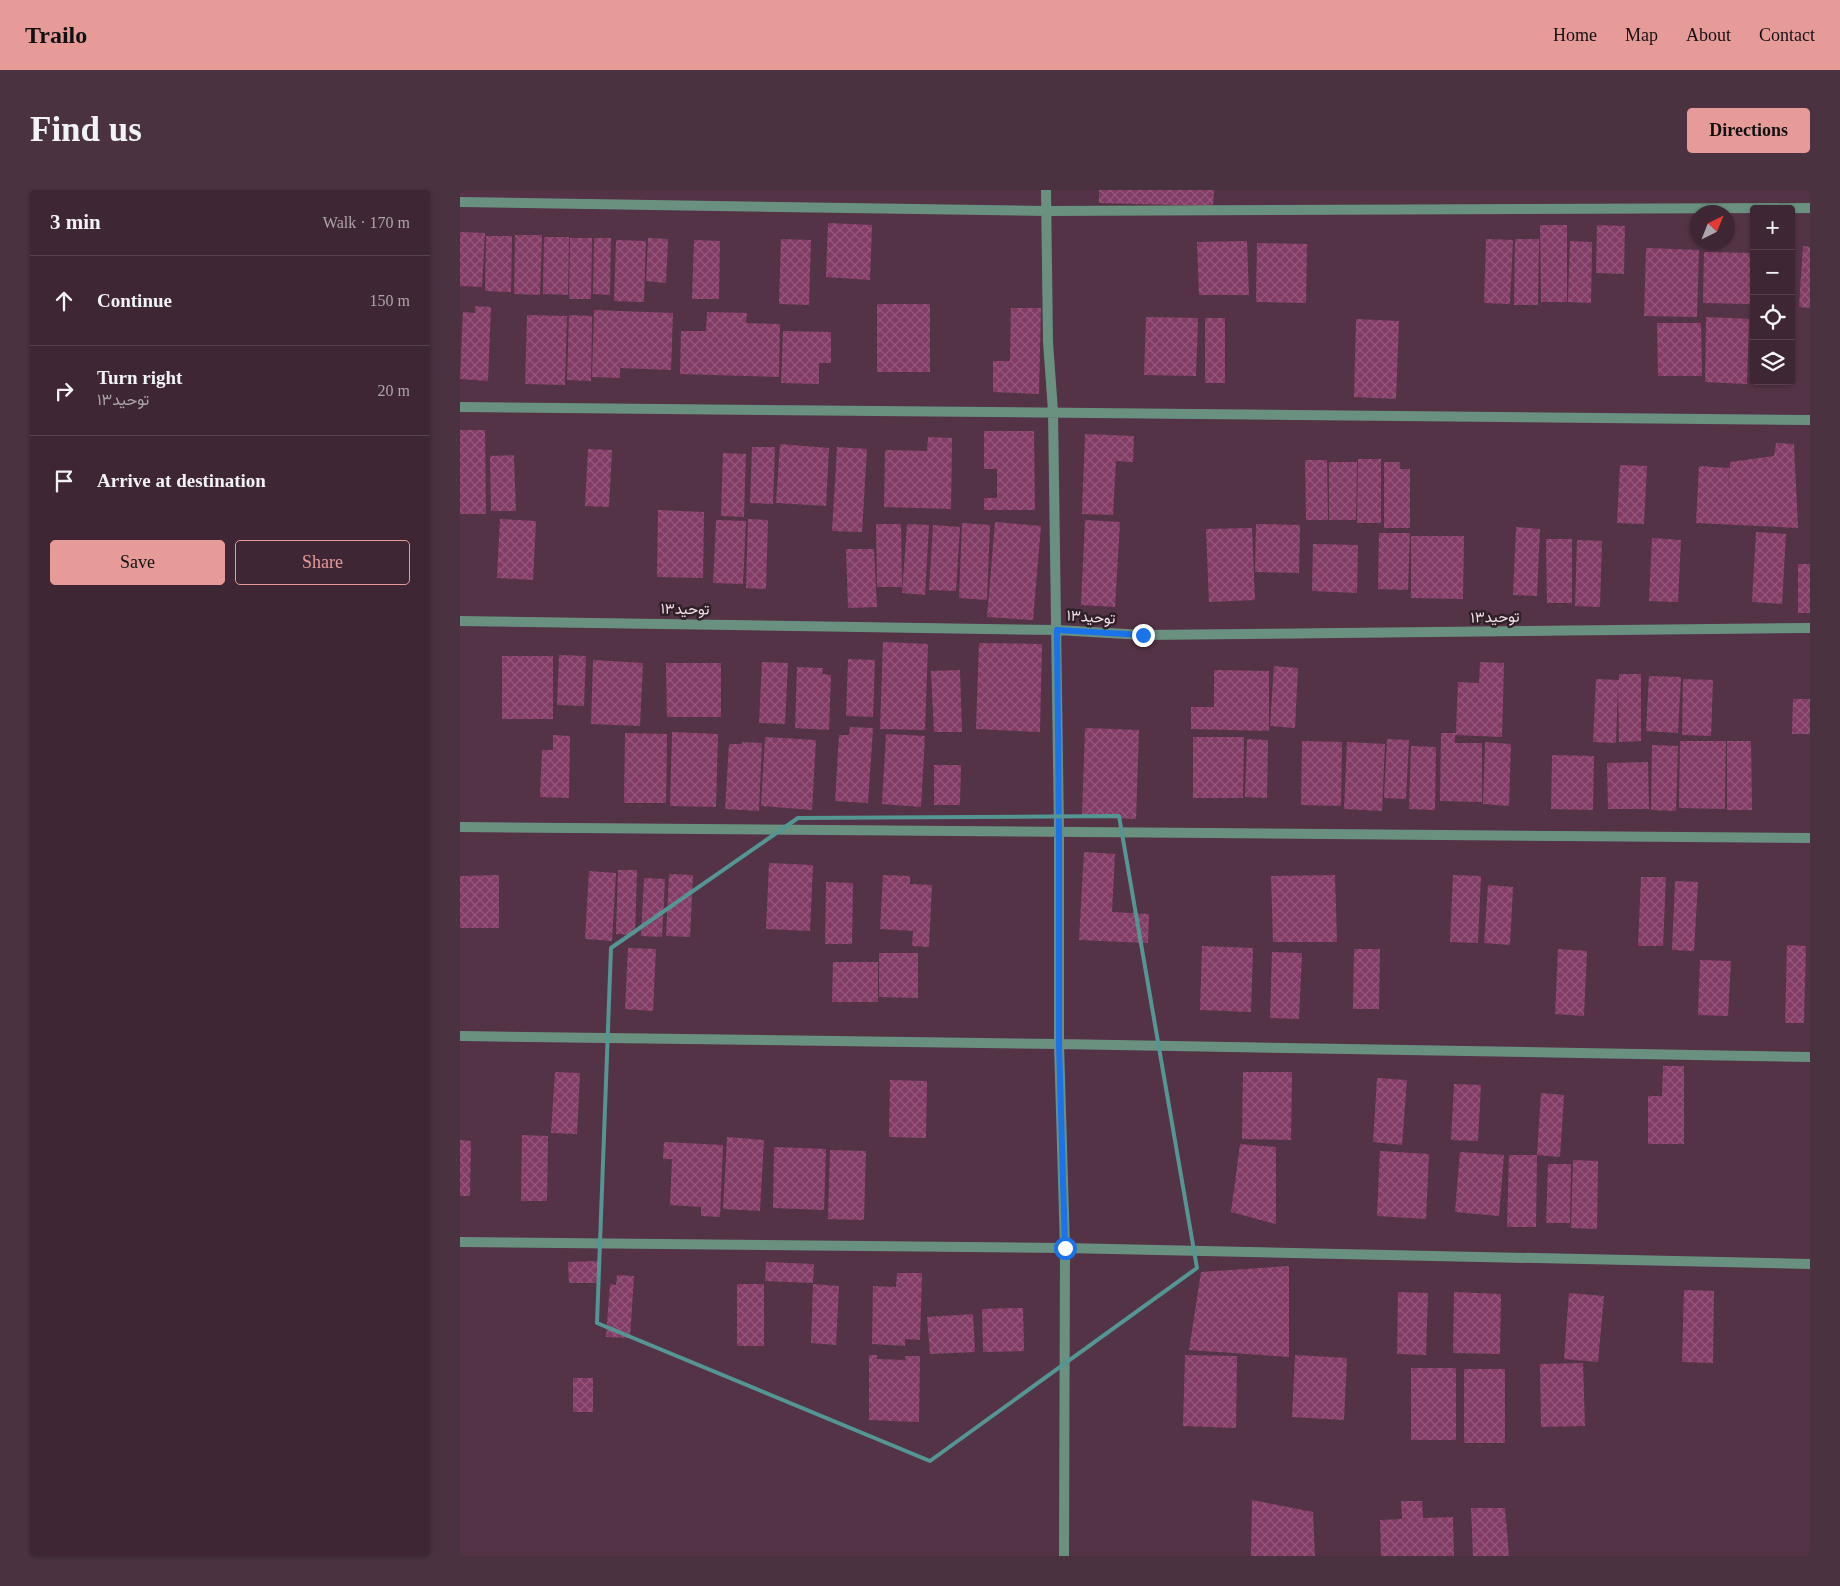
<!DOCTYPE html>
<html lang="en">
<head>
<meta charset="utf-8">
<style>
	:root { --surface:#3f2634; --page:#4a3240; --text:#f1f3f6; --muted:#ada5ac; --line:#58434f; --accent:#e69b98 }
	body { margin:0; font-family:"Times New Roman",Vazirmatn,serif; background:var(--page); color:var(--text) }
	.controls { position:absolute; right:15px; top:15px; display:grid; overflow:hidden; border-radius:5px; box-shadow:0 1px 4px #0004 }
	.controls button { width:45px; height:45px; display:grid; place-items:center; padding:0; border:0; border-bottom:1px solid var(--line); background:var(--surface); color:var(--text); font:25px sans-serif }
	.compass { position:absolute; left:1230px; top:15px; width:45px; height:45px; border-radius:50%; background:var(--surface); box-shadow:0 1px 4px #0004; rotate:43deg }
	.stop { position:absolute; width:15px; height:15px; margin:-11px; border:4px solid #1a73e8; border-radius:50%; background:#fff }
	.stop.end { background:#1a73e8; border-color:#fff; box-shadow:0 1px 5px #0008 }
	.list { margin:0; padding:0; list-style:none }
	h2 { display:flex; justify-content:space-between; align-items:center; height:65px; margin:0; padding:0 20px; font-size:21px }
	h2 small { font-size:16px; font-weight:400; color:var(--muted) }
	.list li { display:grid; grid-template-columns:32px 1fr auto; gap:15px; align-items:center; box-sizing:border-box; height:90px; padding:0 20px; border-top:1px solid var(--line) }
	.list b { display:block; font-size:19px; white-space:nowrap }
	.list p { margin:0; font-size:16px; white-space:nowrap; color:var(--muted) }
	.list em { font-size:16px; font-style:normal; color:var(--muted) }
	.actions { display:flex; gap:10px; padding:15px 20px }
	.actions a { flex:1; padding:11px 0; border:1px solid var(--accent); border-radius:5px; text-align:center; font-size:18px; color:var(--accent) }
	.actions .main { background:var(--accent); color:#111 }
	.icon { flex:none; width:28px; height:28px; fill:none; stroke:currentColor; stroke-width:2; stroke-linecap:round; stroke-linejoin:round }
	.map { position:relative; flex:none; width:1350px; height:1366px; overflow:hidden; border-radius:5px }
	header { display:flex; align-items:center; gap:30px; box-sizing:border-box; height:70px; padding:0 25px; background:var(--accent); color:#111 }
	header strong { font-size:24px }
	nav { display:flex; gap:28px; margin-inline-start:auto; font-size:18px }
	.intro { display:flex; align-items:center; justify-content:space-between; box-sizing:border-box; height:120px; padding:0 30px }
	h1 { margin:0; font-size:35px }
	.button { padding:12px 22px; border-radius:5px; background:var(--accent); color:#111; font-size:18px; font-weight:700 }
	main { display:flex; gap:30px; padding:0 30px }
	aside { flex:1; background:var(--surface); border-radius:5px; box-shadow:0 1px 4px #0004 }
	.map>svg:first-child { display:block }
	.building { fill:url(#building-cross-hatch) }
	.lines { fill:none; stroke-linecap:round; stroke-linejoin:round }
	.minor { stroke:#6a907f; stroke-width:10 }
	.route { stroke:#1a73e8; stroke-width:6 }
	.marked { fill:none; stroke:#549693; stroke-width:4; stroke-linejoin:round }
	.labels { text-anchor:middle; stroke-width:5; stroke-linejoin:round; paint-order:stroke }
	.street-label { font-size:15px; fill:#f5dfea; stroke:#302129 }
</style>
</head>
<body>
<header>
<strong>Trailo</strong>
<nav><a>Home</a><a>Map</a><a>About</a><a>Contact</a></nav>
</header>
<div class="intro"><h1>Find us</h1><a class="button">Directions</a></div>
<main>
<aside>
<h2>3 min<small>Walk · 170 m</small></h2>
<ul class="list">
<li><svg class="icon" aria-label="ahead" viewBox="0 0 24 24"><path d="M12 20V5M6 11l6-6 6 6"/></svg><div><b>Continue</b></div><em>150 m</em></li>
<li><svg class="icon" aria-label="right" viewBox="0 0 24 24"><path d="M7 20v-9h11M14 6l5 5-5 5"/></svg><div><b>Turn right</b><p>توحید۱۳</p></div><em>20 m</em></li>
<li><svg class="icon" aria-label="arrive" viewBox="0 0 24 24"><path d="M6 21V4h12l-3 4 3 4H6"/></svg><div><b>Arrive at destination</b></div></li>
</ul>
<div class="actions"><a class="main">Save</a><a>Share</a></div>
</aside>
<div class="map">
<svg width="1350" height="1366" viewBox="0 0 1350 1366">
	<defs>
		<pattern id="building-cross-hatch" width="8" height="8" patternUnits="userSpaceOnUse" patternTransform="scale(1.25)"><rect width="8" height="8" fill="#833c66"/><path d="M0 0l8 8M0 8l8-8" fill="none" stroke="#95587c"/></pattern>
	</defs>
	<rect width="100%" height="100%" fill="#543346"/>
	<path class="building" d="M639 0H754L753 16 639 13Z
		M368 33 412 35 410 90 366 87Z
		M1080 35H1107V112H1081Z
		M1137 35 1165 36 1164 84 1136 83Z
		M0 42 25 43 22 97 0 96Z
		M55 45H82L80 105 54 104Z
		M26 46H52L51 102 25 101Z
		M84 47H109L108 105 83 104Z
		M110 48H132L131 109H109Z
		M134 48H151L150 105 133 104Z
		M188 48 208 49 206 93 186 91Z
		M321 49 351 50 349 115 319 114Z
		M1026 49 1053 50 1050 114 1024 113Z
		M1055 49H1079L1078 115H1054Z
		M156 50 186 51 184 112 154 111Z
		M234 50 260 51 259 109H232Z
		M787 51 789 105H739L737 52Z
		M1110 51 1132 52 1131 113 1108 112Z
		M797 53 847 54 846 113 796 112Z
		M1343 56 1350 57V118L1339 117Z
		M1186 58 1239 60 1237 127 1184 126Z
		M1244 62 1294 63 1293 114 1243 113Z
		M417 114H470V182H417Z
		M15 116 31 117 28 191 0 189 3 122 15 123Z
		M551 118H581L579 204 533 202V171H550Z
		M134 120 213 123 211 180 160 178V188L132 187Z
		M247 122 287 123 286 133 320 134 319 187 220 184 221 141H246Z
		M67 125 107 126 105 195 65 194Z
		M109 125 132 126 131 191 107 190Z
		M686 127 738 128 736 186 684 185Z
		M1246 127 1289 129 1287 194 1245 192Z
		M745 128H765V193H745Z
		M896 129 939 131 936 209 894 207Z
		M1197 133H1241L1242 186H1198Z
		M323 141 371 142V173H359V194L321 193Z
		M0 240H25L26 324H0Z
		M524 241H574L575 320H524V308H537V279H524Z
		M625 244 674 246 673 272 656 271 653 325 622 324Z
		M468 247 492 248 491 319 424 317 425 260 467 261Z
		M1316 253 1334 254 1338 338 1236 333 1239 276 1269 278 1268 300 1270 272 1314 266Z
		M320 254 369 258 366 316 316 313Z
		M292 257H315L313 314 290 313Z
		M377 257 407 259 402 342 372 341Z
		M128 259 152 260 149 317 125 316Z
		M263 263 286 264 284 327 261 326Z
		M54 265 56 321H31L30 266Z
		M898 269H921V333H897Z
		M845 270H867L868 330H846Z
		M869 272H897L896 330H869Z
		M924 272H940V279H950V338H924Z
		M1160 275 1187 276 1184 334 1157 333Z
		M198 320 244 322 243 388 197 387Z
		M40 329 76 331 73 390 37 388Z
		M288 329 308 330 306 399 286 398Z
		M256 330 286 331 283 394 253 393Z
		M625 330 660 332 655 417 621 415Z
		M535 332 581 336 573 430 527 427Z
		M502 333 530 335 527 410 499 408Z
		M416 334H441L442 397H417Z
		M447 334 469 335 465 405 442 403Z
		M796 334 840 335 839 383 795 382Z
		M473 335 500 337 496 401 469 400Z
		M1056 337 1080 339 1077 406 1053 405Z
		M792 338 795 410 749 412 746 339Z
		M1296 342 1326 344 1322 414 1292 412Z
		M919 343H950L948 400 918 399Z
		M951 346H1004L1003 409 951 408Z
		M1192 348 1221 350 1218 412 1189 411Z
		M1086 349H1112V413H1087Z
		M1117 350 1142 351 1140 417 1115 416Z
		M853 354 898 355 897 403 852 401Z
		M386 359H414L417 417 388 418Z
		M1338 374H1350V423H1338Z
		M423 452 468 454 465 540 420 539Z
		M519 453 582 454 580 542 516 539Z
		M99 465 126 466 124 516 97 515Z
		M42 466H93V529H42Z
		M388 469 415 470 413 527 386 526Z
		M133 470 183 473 180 536 131 534Z
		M302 472 328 473 325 534 299 533Z
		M1020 472 1044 473 1042 547 995 545V553H1022V612L980 611 981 543H996L998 492 1019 493Z
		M206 473H261V527H207Z
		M814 476 838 478 835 538 810 536Z
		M337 477 363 478 362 484 371 485 369 540 335 538Z
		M500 480 502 542H474L471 481Z
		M754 480 809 481V541L731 539V517H754Z
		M1159 484H1181V551L1159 552 1158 493 1156 553 1133 552 1136 489 1159 490Z
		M1189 486 1221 487 1218 543 1186 541Z
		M1223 489 1253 490 1251 546 1222 545Z
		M1333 509H1350V544H1332Z
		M390 537 413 538 408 613 375 611 379 545H389Z
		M625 538 679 540 676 629 622 627Z
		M212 542 258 544 256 617 210 616Z
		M165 543 207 544 206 613H164Z
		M426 544 465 546 461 617 422 614Z
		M93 545 110 546 109 608 80 607 82 560H93Z
		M305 547 356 550 352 620 301 616Z
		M733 547H784L783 608H733Z
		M787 549 808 550 807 608 785 607Z
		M927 549 949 550 946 609 924 608Z
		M842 551 882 552 881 616 841 615Z
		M1220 551H1266L1265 619 1219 618Z
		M1267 551H1291L1292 620H1267Z
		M282 552 302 553 299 621 265 619 269 554H282Z
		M887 552 925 554 922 621 884 619Z
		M1025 552 1051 554 1049 616 1023 614Z
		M1192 555 1218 556 1216 621 1191 620Z
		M951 556 976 557 975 620 949 619Z
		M1092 565 1134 566 1133 620 1091 619Z
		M1188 572 1189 619H1148L1147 573Z
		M474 575H501L500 615H474Z
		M624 662 655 664 652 722 689 724 688 753 619 750Z
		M309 673 353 675 350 741 306 739Z
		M158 680H177L175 745 156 744Z
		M129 681 156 683 152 751 125 749Z
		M209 684 233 685 230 747 206 746Z
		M39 685V738H0V686Z
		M423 685 450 686V694L472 695 469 757 452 756 453 741 420 739Z
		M875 685 877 752H813L811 686Z
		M993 685 1021 686 1018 753 990 752Z
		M1181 687H1206L1203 756H1178Z
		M184 688 205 689 202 747 181 746Z
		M1215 691 1238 692 1234 761 1212 760Z
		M366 692 393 693 392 754H365Z
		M1028 695 1053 697 1050 755 1024 753Z
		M1327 755 1346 756 1344 833H1325Z
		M742 756 793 758 791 822 740 820Z
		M168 758 196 759 193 821 165 819Z
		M894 759H920L919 819H893Z
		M1098 759 1127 761 1124 826 1095 824Z
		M812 762 842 763 839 829 810 828Z
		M419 763H458V808L419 807Z
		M1240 770 1271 771 1268 826 1238 825Z
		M373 772H418V812H372Z
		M1203 876H1224V954H1188V906H1202Z
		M95 882 120 883 117 944 91 943Z
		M783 882H832L831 950 782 949Z
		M917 888 947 890 942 955 913 952Z
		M430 890 467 891 466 948 429 947Z
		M994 894 1021 895 1018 951 991 950Z
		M1081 903 1104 905 1100 967 1077 965Z
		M62 945 88 946 87 1011H61Z
		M267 947 304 950 300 1021 263 1019Z
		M0 950 11 951 10 1006H0Z
		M204 952 263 955 260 1027 241 1026V1017L210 1015 212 969H203Z
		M780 954 816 957V1034L771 1022Z
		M314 957 366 959 364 1020 313 1018Z
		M370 960 406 961 404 1030 368 1029Z
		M920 961 969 964 966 1029 917 1026Z
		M1000 962 1044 965 1039 1026 995 1022Z
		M1049 965H1077L1076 1037H1047Z
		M1113 970 1138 971 1137 1039 1111 1038Z
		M1088 974H1111L1110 1033H1086Z
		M138 1071V1093H109L108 1072Z
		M306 1072 354 1074 353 1093 305 1091Z
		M829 1076V1167L729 1160 741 1082Z
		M437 1083H462L460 1150 445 1149V1156L412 1154 413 1096 436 1097Z
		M157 1085 174 1086 170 1148 146 1147 150 1094 156 1095Z
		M277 1094H304V1156H277Z
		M353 1094 379 1096 376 1155 351 1153Z
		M1224 1100 1254 1101 1253 1173 1222 1172Z
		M938 1102 968 1103 966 1165 937 1164Z
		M994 1102 1041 1104 1040 1164 993 1163Z
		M1109 1103 1144 1106 1138 1172 1104 1169Z
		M563 1118 564 1161 523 1162 522 1119Z
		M513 1124 515 1162 470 1164 467 1127Z
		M409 1165H417V1169L445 1170V1166H460L459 1232 409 1230Z
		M725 1165 777 1166 776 1238 723 1236Z
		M835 1165 887 1168 884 1230 832 1227Z
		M1123 1173 1125 1236 1081 1237 1080 1174Z
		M951 1178H996V1250H951Z
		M1004 1179H1045V1253H1004Z
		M113 1188H133V1222H113Z
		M792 1310 853 1322 855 1366H791Z
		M941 1311H962L963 1328 993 1327 994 1366H921L920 1330 942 1329Z
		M1011 1318H1045L1049 1366H1013Z"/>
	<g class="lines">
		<path class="minor" d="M586 0 588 152 593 221 599 642V854L605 1058 604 1366
			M0 12 586 21 1350 18
			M0 217 1350 230
			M0 431 597 440 683 445 1350 438
			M0 637 1350 648
			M0 846 599 854 1350 867
			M0 1052 605 1058 1350 1074"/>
	</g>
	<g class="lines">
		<path class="route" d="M605 1058 599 854V642L597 440 683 445"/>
	</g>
	<path class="marked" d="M659 626 737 1078 470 1271 137 1133 151 758 338 628Z"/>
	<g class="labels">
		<g class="street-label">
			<text transform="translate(225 419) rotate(1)" y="5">توحید۱۳</text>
			<text transform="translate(631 427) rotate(4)" y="5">توحید۱۳</text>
			<text transform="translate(1035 427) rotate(-1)" y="5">توحید۱۳</text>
		</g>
	</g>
</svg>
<div class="controls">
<button>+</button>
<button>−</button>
<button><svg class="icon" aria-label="locate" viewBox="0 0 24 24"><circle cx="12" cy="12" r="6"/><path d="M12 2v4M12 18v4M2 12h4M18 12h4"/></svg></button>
<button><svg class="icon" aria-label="layers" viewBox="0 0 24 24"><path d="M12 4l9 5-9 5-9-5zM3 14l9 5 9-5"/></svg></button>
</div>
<svg class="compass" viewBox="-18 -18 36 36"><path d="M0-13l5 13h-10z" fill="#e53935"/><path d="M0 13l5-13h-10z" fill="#ada5ac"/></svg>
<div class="stop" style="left:605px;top:1058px"></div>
<div class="stop end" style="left:683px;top:445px"></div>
</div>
</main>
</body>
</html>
